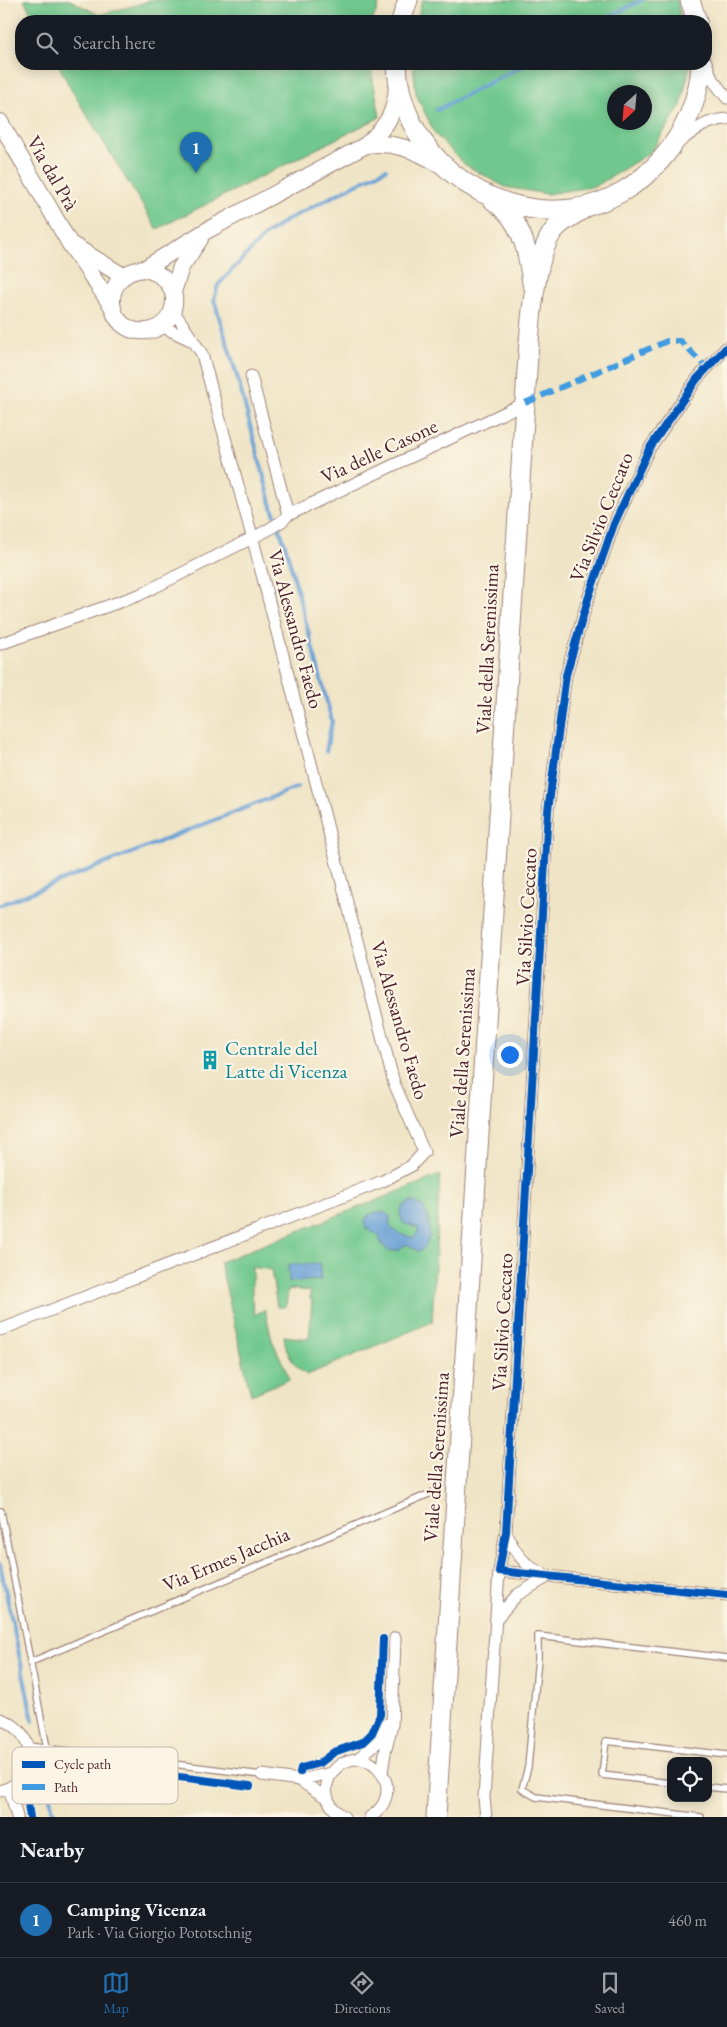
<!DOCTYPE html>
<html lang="en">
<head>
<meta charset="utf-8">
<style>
	:root { --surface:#171b24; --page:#242831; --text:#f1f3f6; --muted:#9ea1a6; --line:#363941; --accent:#1f6fb2 }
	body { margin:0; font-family:"EB Garamond",serif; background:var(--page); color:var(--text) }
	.controls { position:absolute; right:15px; bottom:15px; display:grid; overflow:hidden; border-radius:10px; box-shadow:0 2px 12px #0003 }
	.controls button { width:45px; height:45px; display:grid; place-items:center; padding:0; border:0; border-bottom:1px solid var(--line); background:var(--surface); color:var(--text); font:25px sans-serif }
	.compass { position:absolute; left:607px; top:85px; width:45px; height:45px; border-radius:50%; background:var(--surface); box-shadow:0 2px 12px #0003; rotate:206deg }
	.you { position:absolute; left:509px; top:1054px; width:18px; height:18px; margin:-12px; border:4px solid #fff; border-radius:50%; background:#1a73e8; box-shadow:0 0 0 8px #1a73e833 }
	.badge { display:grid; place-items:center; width:32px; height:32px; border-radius:50%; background:var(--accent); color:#fff; font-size:16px; font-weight:700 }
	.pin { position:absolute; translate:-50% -41px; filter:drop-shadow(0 1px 2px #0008) }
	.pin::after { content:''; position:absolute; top:26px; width:18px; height:15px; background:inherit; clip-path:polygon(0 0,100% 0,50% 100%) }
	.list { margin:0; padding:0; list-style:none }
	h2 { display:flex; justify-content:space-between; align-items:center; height:65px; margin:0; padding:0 20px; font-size:21px }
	h2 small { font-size:16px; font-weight:400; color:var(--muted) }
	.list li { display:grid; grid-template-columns:32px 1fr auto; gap:15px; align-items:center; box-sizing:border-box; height:75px; padding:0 20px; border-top:1px solid var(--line) }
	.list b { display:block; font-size:19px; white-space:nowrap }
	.list p { margin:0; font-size:16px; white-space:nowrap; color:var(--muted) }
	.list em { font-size:16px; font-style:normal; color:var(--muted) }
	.icon { flex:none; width:28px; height:28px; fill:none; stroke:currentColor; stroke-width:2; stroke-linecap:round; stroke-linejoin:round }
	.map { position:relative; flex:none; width:727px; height:1817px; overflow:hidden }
	.search { position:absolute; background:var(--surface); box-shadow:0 2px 12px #0003; left:15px; right:15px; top:15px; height:55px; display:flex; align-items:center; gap:12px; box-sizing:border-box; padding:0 18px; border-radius:20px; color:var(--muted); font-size:19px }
	.sheet { height:140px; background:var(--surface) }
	nav { display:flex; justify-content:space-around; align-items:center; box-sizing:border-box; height:70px; border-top:1px solid var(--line); background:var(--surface); font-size:14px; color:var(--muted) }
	nav a { display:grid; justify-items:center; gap:2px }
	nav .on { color:var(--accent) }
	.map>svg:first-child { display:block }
	.green { fill:#6fc88e; stroke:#5c745c; fill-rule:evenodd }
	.water { fill:#67a0d6; stroke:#586080 }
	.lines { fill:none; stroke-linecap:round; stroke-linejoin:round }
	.stream { stroke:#67a0d6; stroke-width:4 }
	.lane-casing { stroke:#9c8278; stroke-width:8 }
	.street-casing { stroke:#9c8278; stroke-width:13 }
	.secondary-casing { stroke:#9c8278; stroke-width:18 }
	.primary-casing { stroke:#9c8278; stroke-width:21 }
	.lane { stroke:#fff; stroke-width:5.5 }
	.street { stroke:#fff; stroke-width:11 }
	.secondary { stroke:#fff; stroke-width:16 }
	.primary { stroke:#fff; stroke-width:19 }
	.quiet { stroke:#409be1; stroke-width:6; stroke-dasharray:12 6; stroke-linecap:butt }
	.cycleway-casing { stroke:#fcf5e5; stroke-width:11 }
	.cycleway { stroke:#0057b8; stroke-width:8 }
	.labels { text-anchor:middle; stroke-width:4.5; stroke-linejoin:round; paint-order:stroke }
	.street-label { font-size:20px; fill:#4a1f2b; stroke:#fcf5e5 }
	.culture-label { font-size:20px; fill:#0d838f; stroke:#fcf5e5; text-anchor:start }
	.key { fill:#fcf5e5; stroke:#c7b5ad; stroke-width:1 }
	.key-label { font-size:14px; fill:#4a1f2b }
</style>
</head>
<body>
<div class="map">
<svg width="727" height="1817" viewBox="0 0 727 1817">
	<rect width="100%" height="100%" fill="#fcf5e5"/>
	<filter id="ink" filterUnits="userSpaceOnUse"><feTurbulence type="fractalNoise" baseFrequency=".02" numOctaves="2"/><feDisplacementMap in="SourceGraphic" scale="10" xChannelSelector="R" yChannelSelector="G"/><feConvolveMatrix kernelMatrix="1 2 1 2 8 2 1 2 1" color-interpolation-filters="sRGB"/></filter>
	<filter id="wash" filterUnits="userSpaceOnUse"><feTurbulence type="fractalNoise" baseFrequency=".0096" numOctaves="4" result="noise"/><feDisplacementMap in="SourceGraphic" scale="20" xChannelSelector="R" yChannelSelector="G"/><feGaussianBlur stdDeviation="1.12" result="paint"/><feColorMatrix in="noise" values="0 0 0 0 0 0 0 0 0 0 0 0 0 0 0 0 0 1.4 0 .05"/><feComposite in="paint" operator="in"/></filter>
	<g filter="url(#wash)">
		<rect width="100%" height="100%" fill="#efe4c5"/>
		<path class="green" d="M24 0H70L99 15 143 3 149 0H381L372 21H35Z
			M422 0H677L681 21H417Z
			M58 64H370L380 117 157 229 72 91Z
			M413 64H689L690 65 681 105 651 152 596 186 547 194 505 187 464 164 435 134 416 94ZM644 92V122H614V92Z
			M440 1175 432 1322 307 1375C292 1365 286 1353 284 1336L309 1339 312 1299H310V1291L288 1289 286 1307H277L271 1270 252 1267V1300L255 1315 265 1309 272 1340 290 1379 251 1395 220 1262Z"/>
		<path class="water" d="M411 1201 423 1206C430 1220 434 1238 422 1250L418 1251 407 1244 399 1250 389 1251 382 1245 379 1236 366 1228 364 1221 370 1214 383 1212 390 1216C390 1219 389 1225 391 1228 394 1232 410 1238 414 1237L418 1232V1228L403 1223 400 1214 402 1207Z
			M319 1263 321 1280 289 1282 288 1265Z"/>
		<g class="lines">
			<path class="stream" d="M601 21 642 0
				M437 110 526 64
				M326 751 332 721 286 548 272 507 237 376 214 300 218 285 265 235 287 220 386 169
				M0 905 298 787
				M0 1564 33 1721
				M45 1773 54 1817"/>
		</g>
	</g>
	<g filter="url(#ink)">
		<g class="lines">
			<defs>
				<path id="lane" d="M1 1511 47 1748
					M31 1662 436 1491
					M28 1746 262 1775
					M671 1783 602 1775 606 1741 727 1755
					M708 1787 727 1789
					M701 1817 536 1797 522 1789 528 1767 538 1658V1636L727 1658"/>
				<path id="street" d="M706 62 712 79 727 98
					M678 143C694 131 706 120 727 119
					M161 326 193 341
					M727 347 697 379 649 449 614 524 588 599 566 675 548 811 506 1532 499 1571 727 1595
					M251 376 288 515
					M0 644 139 595 266 531 282 521 288 515 525 403
					M0 1330 383 1181 411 1166 424 1152 394 1083 252 536 202 354 173 310
					M506 1532C513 1550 524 1566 542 1573
					M496 1619 517 1595 549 1576
					M0 1719C38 1730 39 1781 0 1791
					M357 1759 377 1743 387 1724
					M382 1773 385 1753 392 1725 395 1638
					M262 1775 299 1780 331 1773
					M299 1780 327 1798
					M9 1788 17 1817
					M344 1817C301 1791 347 1738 377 1768 383 1774 387 1781 387 1789 387 1801 380 1811 370 1817
					M486 1817 484 1798 499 1571"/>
				<path id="secondary" d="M0 122 70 244 112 306
					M366 145C393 141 416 150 439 164
					M74 246 123 276
					M144 269C165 273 181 292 171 314 166 323 158 330 147 331 105 336 97 273 144 269L206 231 366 145C388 125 396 113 397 83
					M173 292 181 267 200 239"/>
				<path id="primary" d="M690 0 697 21
					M401 21 408 0
					M397 64C399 152 486 220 572 209 642 200 698 133 701 64
					M493 200C500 206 508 212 513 220 526 239 529 261 532 283
					M436 1817 525 403C528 365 530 254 556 228 565 219 578 213 588 206"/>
			</defs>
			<use href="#lane" class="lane-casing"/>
			<use href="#street" class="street-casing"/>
			<use href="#secondary" class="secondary-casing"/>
			<use href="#primary" class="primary-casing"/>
			<use href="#lane" class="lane"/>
			<use href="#street" class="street"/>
			<use href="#secondary" class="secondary"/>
			<use href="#primary" class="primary"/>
			<path class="quiet" d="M525 403 667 341H680L707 368"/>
			<defs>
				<path id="cycleway" d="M727 347 697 379 649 449 614 524 588 599 566 675 548 811 506 1532 499 1571 727 1595
					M124 1770 250 1786
					M300 1772 301 1768 320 1763 334 1752 363 1742 372 1733 380 1715 383 1639
					M30 1817C25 1795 30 1759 61 1761 67 1762 69 1766 75 1767 82 1769 90 1769 98 1770L102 1767 105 1768"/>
			</defs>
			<use href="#cycleway" class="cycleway-casing"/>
			<use href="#cycleway" class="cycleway"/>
		</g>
	</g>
	<defs>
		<symbol id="building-bare" viewBox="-9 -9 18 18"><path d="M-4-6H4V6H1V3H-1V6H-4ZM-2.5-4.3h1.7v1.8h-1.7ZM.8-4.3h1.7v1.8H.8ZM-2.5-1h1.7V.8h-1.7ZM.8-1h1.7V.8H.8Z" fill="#0f9aa8" stroke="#fcf5e5" stroke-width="2.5" paint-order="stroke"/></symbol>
	</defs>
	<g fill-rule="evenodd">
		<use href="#building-bare" x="196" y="1046" width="28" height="28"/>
	</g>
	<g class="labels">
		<g class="street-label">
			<text transform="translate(53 173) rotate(60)" y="7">Via dal Prà</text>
			<text transform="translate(379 451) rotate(-25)" y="7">Via delle Casone</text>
			<text transform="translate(601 517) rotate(-68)" y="7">Via Silvio Ceccato</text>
			<text transform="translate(296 629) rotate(75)" y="7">Via Alessandro Faedo</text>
			<text transform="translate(487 649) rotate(-87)" y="7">Viale della Serenissima</text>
			<text transform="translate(526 917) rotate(-87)" y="7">Via Silvio Ceccato</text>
			<text transform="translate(400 1020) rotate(74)" y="7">Via Alessandro Faedo</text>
			<text transform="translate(462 1053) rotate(-86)" y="7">Viale della Serenissima</text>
			<text transform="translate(502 1322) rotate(-87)" y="7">Via Silvio Ceccato</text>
			<text transform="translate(436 1457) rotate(-86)" y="7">Viale della Serenissima</text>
			<text transform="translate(226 1559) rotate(-23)" y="7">Via Ermes Jacchia</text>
		</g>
		<g class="culture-label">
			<text x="225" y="1055">Centrale del<tspan x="225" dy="23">Latte di Vicenza</tspan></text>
		</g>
	</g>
	<rect x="12" y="1747" width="166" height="57" rx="8" class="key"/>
	<rect x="22" y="1761" width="23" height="7" fill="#0057b8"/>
	<rect x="22" y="1784" width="23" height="6" fill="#409be1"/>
	<g class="key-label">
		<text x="54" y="1769">Cycle path</text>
		<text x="54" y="1792">Path</text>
	</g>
</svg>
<div class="controls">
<button><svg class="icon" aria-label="locate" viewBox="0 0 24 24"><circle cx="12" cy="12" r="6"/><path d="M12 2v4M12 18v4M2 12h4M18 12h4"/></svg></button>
</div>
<svg class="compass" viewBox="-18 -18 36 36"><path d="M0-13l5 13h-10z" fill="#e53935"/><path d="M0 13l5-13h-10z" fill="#9ea1a6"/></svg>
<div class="you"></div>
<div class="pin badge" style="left:196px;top:173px">1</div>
<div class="search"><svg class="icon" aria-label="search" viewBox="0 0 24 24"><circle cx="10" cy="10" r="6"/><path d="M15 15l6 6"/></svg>Search here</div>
</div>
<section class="sheet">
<h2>Nearby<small></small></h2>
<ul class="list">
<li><span class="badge">1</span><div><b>Camping Vicenza</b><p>Park · Via Giorgio Pototschnig</p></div><em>460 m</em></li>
</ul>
</section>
<nav>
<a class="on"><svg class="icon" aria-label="map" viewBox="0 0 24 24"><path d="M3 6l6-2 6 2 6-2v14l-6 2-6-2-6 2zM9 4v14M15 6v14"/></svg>Map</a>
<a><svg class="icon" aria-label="directions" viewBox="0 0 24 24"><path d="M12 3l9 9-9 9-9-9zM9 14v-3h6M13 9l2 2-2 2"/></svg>Directions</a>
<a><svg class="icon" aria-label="saved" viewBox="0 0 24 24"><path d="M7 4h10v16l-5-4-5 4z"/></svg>Saved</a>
</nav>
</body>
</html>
